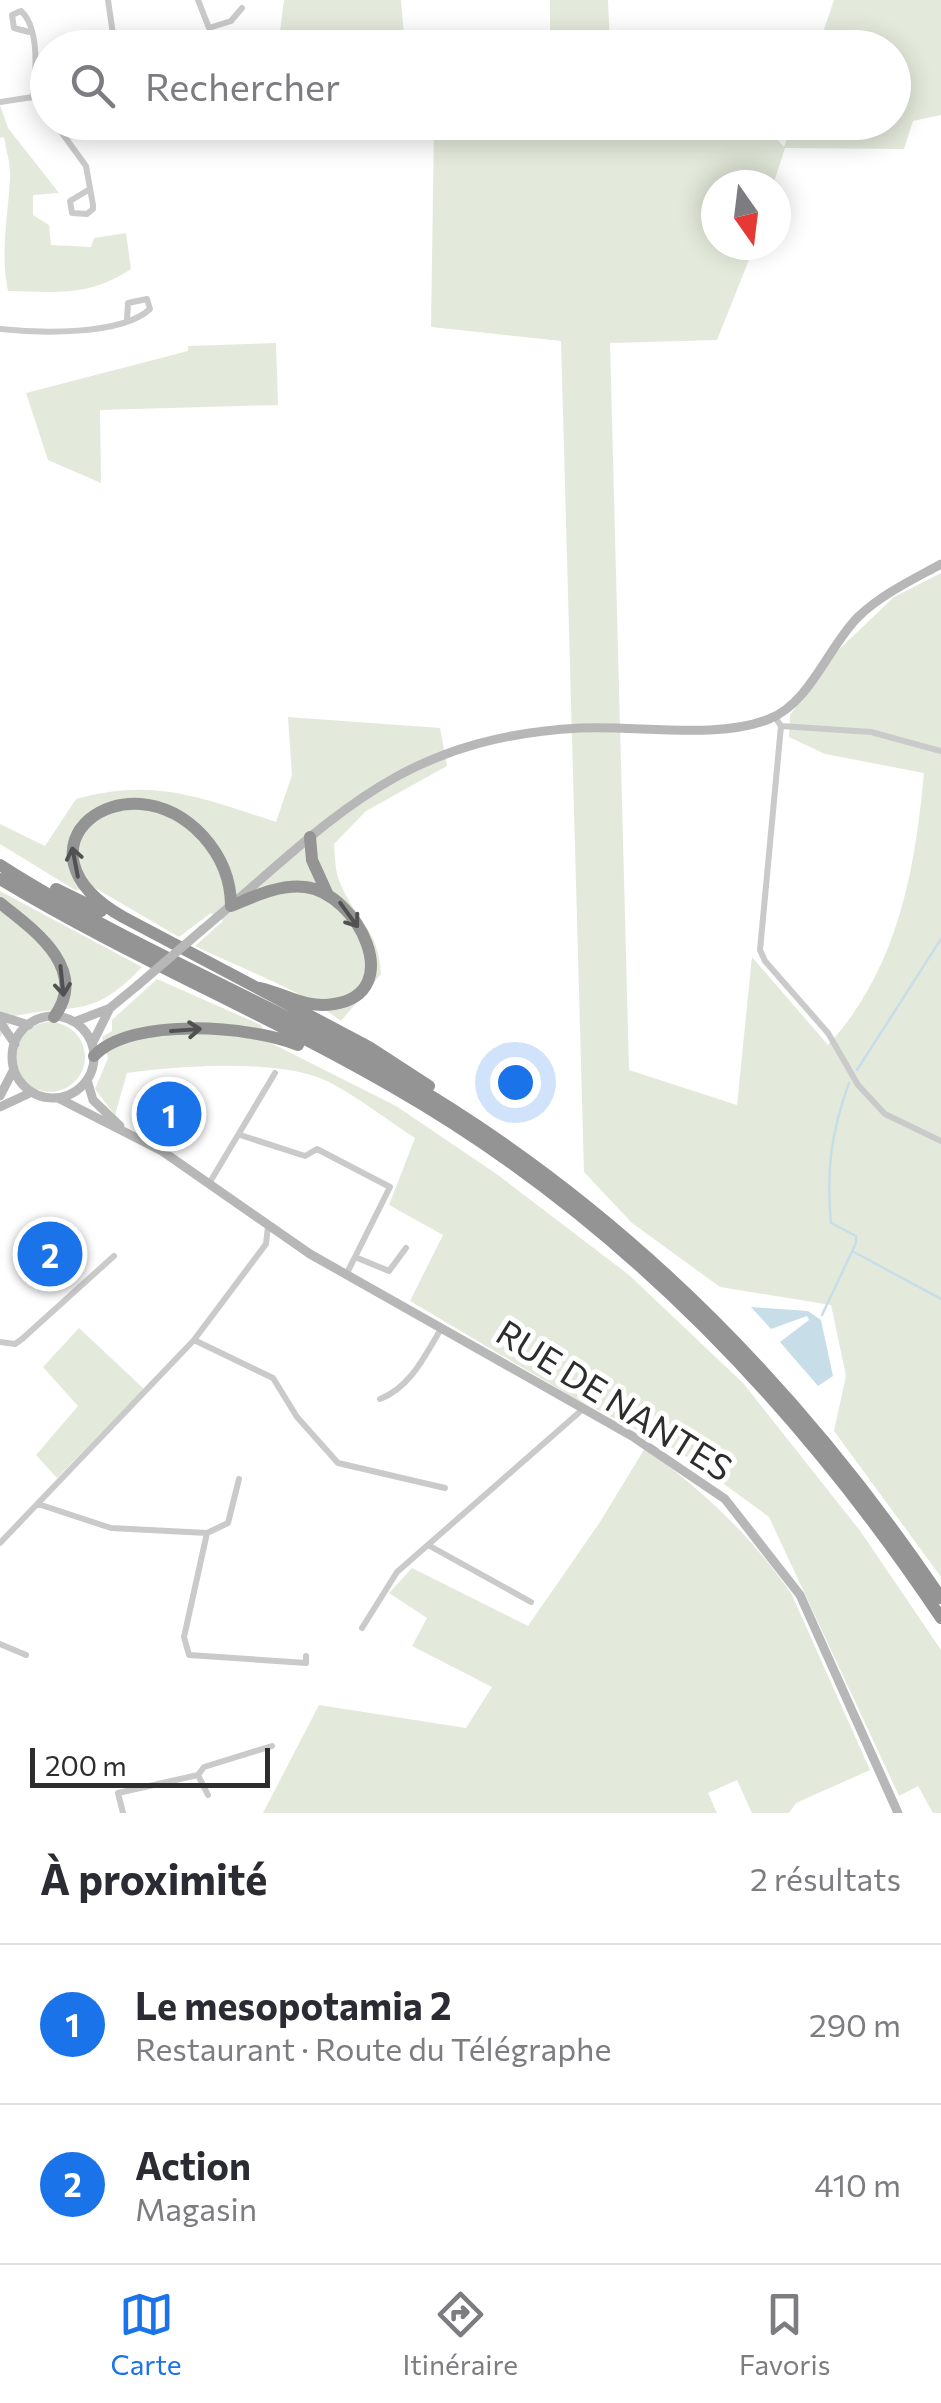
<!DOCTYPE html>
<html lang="fr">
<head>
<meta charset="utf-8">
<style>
	:root { --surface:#fff; --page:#f7f7f7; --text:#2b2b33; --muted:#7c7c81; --line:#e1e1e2; --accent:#1a73e8 }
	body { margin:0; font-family:Commissioner,sans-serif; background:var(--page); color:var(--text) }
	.compass { position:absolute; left:701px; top:170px; width:90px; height:90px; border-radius:50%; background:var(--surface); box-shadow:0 5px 25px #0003; rotate:166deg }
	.scale { position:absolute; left:30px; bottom:25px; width:240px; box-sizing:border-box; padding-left:10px; border:5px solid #2d2d2d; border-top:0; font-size:28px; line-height:35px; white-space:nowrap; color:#2d2d2d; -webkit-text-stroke:8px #fff; paint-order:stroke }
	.you { position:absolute; left:515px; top:1082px; width:35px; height:35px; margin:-25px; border:8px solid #fff; border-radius:50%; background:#1a73e8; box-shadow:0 0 0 15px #1a73e833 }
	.badge { display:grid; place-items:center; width:65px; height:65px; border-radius:50%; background:var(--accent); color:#fff; font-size:32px; font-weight:700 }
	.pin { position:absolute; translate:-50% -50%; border:5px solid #fff; box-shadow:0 2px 10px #0006 }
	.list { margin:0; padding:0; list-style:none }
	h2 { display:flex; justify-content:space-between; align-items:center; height:130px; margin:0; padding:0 40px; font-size:42px }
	h2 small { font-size:32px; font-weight:400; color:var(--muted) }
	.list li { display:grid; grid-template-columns:65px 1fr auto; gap:30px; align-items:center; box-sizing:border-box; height:160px; padding:0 40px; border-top:2px solid var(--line) }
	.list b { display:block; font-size:38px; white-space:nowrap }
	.list p { margin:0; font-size:32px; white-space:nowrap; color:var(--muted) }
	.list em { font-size:32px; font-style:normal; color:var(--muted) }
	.icon { flex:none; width:55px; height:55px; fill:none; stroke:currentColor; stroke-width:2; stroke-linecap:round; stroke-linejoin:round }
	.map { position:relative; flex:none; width:941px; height:1813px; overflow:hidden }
	.search { position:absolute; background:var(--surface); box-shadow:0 5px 25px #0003; left:30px; right:30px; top:30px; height:110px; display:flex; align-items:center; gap:25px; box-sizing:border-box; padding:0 35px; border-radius:55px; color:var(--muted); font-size:38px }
	.sheet { height:450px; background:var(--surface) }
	nav { display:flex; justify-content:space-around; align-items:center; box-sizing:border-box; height:140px; border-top:2px solid var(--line); background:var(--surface); font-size:28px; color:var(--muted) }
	nav a { display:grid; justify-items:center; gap:5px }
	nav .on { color:var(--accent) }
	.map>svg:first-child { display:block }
	.green { fill:#e3eadb }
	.water { fill:#c7dee9 }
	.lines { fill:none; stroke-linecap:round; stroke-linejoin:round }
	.stream { stroke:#c7dee9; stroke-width:2.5 }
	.street { stroke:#cacaca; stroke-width:6 }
	.secondary { stroke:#b7b7b7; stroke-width:9 }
	.highway { stroke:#949494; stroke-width:12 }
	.secondary-bridge { stroke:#b7b7b7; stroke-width:9 }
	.oneway { stroke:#515151 }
	.labels { text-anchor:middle; stroke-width:10; stroke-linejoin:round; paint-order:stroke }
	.street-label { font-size:35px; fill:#2d2d2d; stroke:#fff }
</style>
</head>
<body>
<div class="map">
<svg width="941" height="1813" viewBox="0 0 941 1813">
	<rect width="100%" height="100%" fill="#fff"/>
	<path class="green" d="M284 0H401L405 47H278Z
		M550 0H608L610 47H550Z
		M834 0H941V115L913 121 904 149 785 148 773 185H716V245H755L717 340 610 343 629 1070 737 1105 752 957 828 1045C897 970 915 872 924 773L825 754 789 737 790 715 830 658 894 597 941 573V1577L834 1431 846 1376 831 1305 720 1287 632 1223 584 1172 561 341 431 327 434 123H720L773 135 784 147 793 123 894 122V48L818 47Z
		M0 105 8 128 59 193 33 195V215L49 225 51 245 91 247 94 238 126 233 131 269C89 297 57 292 8 291 0 252 8 218 10 178 11 165 6 150 4 137L0 138Z
		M276 343 278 405 100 410 101 483 48 460 26 393 188 351V346Z
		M288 717 440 728 447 766 366 811 334 844C335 858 335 873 341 885 356 921 379 929 381 974L341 1021C298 988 244 970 195 946L223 921 211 913 179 937 95 888 75 890 0 844V824L45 846 76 799C154 777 202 798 276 822L292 775Z
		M0 891 142 967C92 1019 79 1003 15 1016L0 1037V1083Z
		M157 979 261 1025 269 1042 396 1106 498 1175 629 1275 743 1383 861 1532 941 1650V1813H933L918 1786 899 1796 769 1517 680 1452 574 1398 410 1301 443 1235 389 1205 415 1138C387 1120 358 1097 329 1082 282 1058 179 1066 127 1073L115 1115 95 1089 108 1058 102 1037 112 1031V1020Z
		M15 1057a35 35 0 1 1 70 0a35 35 0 1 1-70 0Z
		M79 1328 144 1389 57 1478 36 1455 78 1406 43 1367Z
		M645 1448C704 1492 750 1534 792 1595L870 1770 796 1803 789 1813H752L737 1780 708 1793 717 1813H263L319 1705 466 1728 492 1687 412 1646 427 1618 389 1593 412 1568 528 1626 600 1522Z"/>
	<path class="water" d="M751 1307 808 1311 821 1320 833 1376 818 1386 780 1342 809 1320 807 1316 771 1329Z"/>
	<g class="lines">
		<path class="stream" d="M857 1070 941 939
			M854 1252 941 1299
			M822 1315 856 1243V1236L831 1223C826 1172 831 1132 849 1083"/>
		<path class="street" d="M108 0 115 48
			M198 0 209 28 231 21 242 8
			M29 32 14 28 12 15 21 11C40 28 36 73 33 97
			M0 102 33 97 48 115
			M54 122 86 166 93 205V209L87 214 72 213 70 201 90 189
			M0 329C38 333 121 336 150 309L147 299 128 303 127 320
			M775 717 781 726 760 950 765 961 828 1033 858 1085 885 1114 941 1141
			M781 726 871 732 941 751
			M240 1135 305 1156 317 1149 390 1187 346 1275
			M210 1182 275 1073
			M355 1257 389 1271 406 1248
			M194 1340 273 1378 297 1417 338 1463 445 1488
			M0 1342 15 1344 22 1339 114 1256
			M380 1399C411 1387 425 1355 441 1329
			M38 1504 111 1528 207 1533 184 1637 189 1655 306 1663V1656
			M207 1533 228 1523 239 1479
			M0 1543 194 1340 266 1244 268 1226
			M428 1545 531 1602
			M362 1628 397 1572 583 1409
			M0 1644 26 1655
			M208 1795 198 1775 204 1767 272 1746
			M123 1813 118 1793 198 1775"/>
		<path class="secondary" d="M202 930C333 820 397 738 580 728 636 725 718 740 769 719 810 703 828 647 858 617 882 594 912 580 941 564
			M0 1016 29 1025
			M12 1057a41 41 0 1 1 82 0a41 41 0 1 1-82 0Z
			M0 1022 15 1044
			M74 1022 108 1009
			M92 1044 110 1008 138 985
			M87 1080 93 1100 120 1126
			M0 1096 14 1069
			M58 1098 162 1151 310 1254 632 1436 725 1499 800 1595 898 1813
			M0 1107 32 1092"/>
		<path class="highway" d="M310 837 312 860 327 893
			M0 865C125 945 265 1000 394 1074 618 1203 797 1384 941 1598
			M0 879C127 956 265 1013 393 1087 620 1217 797 1403 941 1618
			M56 889 101 911
			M0 903C33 929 90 969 54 1017
			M260 988C287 994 305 1009 334 1004 407 993 358 893 305 887 279 884 253 897 231 906 231 878 221 856 203 836 125 753 3 849 123 917L369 1047 429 1086
			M94 1056C131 1016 252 1026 298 1045"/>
		<path class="secondary-bridge" d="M138 985 202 930"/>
	</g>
	<defs><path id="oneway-shaft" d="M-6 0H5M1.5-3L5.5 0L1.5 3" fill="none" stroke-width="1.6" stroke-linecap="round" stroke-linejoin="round" transform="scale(2.5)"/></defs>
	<g class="oneway">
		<use href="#oneway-shaft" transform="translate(75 862) rotate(-101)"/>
		<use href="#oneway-shaft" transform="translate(349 915) rotate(54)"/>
		<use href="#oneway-shaft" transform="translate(62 981) rotate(84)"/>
		<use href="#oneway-shaft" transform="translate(186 1030) rotate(-4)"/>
	</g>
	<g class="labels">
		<g class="street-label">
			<text transform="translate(614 1401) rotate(32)" y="12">RUE DE NANTES</text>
		</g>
	</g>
</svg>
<svg class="compass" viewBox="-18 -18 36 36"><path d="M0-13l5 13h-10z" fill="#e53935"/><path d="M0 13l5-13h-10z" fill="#7c7c81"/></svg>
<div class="scale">200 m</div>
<div class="you"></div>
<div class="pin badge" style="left:169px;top:1114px">1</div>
<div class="pin badge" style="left:50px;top:1254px">2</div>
<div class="search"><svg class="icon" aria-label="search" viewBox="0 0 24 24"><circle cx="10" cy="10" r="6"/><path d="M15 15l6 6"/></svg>Rechercher</div>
</div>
<section class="sheet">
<h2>À proximité<small>2 résultats</small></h2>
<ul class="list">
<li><span class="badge">1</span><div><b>Le mesopotamia 2</b><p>Restaurant · Route du Télégraphe</p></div><em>290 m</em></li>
<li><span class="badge">2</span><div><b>Action</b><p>Magasin</p></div><em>410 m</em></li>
</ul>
</section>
<nav>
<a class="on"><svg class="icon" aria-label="map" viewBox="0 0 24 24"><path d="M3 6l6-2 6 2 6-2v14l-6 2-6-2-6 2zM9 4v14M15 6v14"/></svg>Carte</a>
<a><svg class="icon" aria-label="directions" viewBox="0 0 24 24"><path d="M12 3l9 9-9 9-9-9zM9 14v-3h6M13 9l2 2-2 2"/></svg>Itinéraire</a>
<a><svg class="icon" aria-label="saved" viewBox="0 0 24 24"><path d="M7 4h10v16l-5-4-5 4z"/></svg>Favoris</a>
</nav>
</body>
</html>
